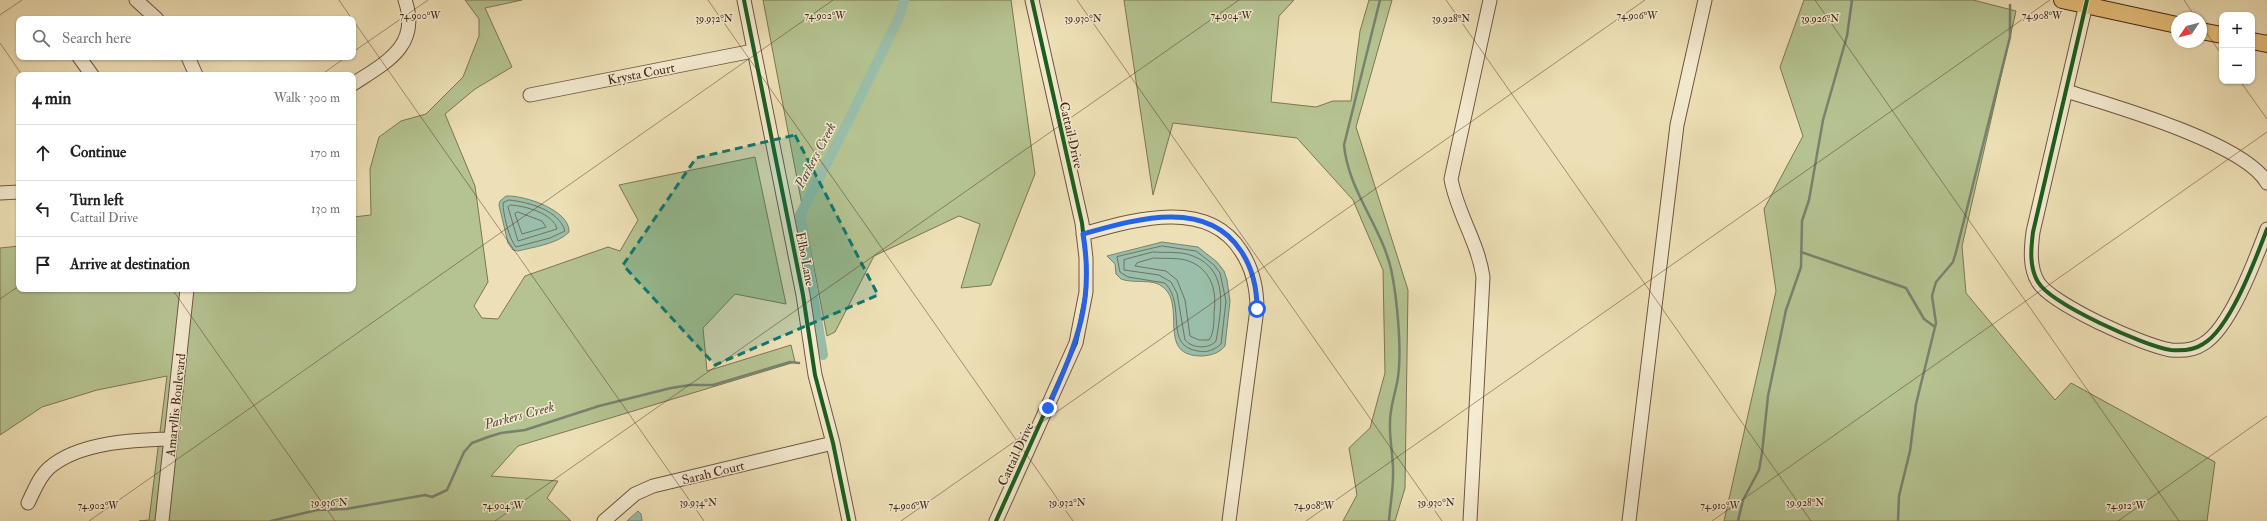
<!DOCTYPE html>
<html lang="en">
<head>
<meta charset="utf-8">
<style>
	:root { --surface:#fff; --page:#f2f2f2; --text:#202124; --muted:#757577; --line:#e0e0e0 }
	body { margin:0; font-family:"IM FELL Double Pica",serif; background:var(--page); color:var(--text) }
	.controls { position:absolute; right:12px; top:12px; display:grid; overflow:hidden; border-radius:8px; box-shadow:0 1px 3px #0004 }
	.controls button { width:36px; height:36px; display:grid; place-items:center; padding:0; border:0; border-bottom:1px solid var(--line); background:var(--surface); color:var(--text); font:20px sans-serif }
	.compass { position:absolute; left:2171px; top:12px; width:36px; height:36px; border-radius:50%; background:var(--surface); box-shadow:0 1px 3px #0004; rotate:235deg }
	.stop { position:absolute; width:12px; height:12px; margin:-9px; border:3px solid #2563eb; border-radius:50%; background:#fff }
	.stop.end { background:#2563eb; border-color:#fff; box-shadow:0 1px 4px #0008 }
	.list { margin:0; padding:0; list-style:none }
	h2 { display:flex; justify-content:space-between; align-items:center; height:52px; margin:0; padding:0 16px; font-size:17px }
	h2 small { font-size:13px; font-weight:400; color:var(--muted) }
	.list li { display:grid; grid-template-columns:26px 1fr auto; gap:12px; align-items:center; box-sizing:border-box; height:56px; padding:0 16px; border-top:1px solid var(--line) }
	.list b { display:block; font-size:15px; white-space:nowrap }
	.list p { margin:0; font-size:13px; white-space:nowrap; color:var(--muted) }
	.list em { font-size:13px; font-style:normal; color:var(--muted) }
	.icon { flex:none; width:22px; height:22px; fill:none; stroke:currentColor; stroke-width:2; stroke-linecap:round; stroke-linejoin:round }
	.map { position:relative; flex:none; width:2267px; height:521px; overflow:hidden }
	.search { position:absolute; background:var(--surface); box-shadow:0 1px 3px #0004; left:16px; top:16px; width:340px; height:44px; display:flex; align-items:center; gap:10px; box-sizing:border-box; padding:0 14px; border-radius:8px; color:var(--muted); font-size:15px }
	.panel { position:absolute; background:var(--surface); box-shadow:0 1px 3px #0004; left:16px; top:72px; width:340px; height:220px; border-radius:8px }
	.map>svg:first-child { display:block }
	.green { fill:#b5c391; stroke:#7e7555 }
	.water { fill:#9abea9; stroke:#78826f }
	.lines { fill:none; stroke-linecap:round; stroke-linejoin:round }
	.shore { stroke:#707261; stroke-width:1 }
	.stream { stroke:#78826f; stroke-width:2.5 }
	.canal { stroke:#9abea9; stroke-width:10 }
	.minor-casing { stroke:#705540; stroke-width:15 }
	.major-casing { stroke:#462719; stroke-width:18 }
	.minor { stroke:#f4ebd0; stroke-width:13 }
	.major { stroke:#e7c07b; stroke-width:16 }
	.cycleway-casing { stroke:#f4ebd0; stroke-width:6 }
	.cycleway { stroke:#1b5e20; stroke-width:4 }
	.route { stroke:#2563eb; stroke-width:5 }
	.marked { fill:#0f766e; fill-opacity:0.2; stroke:#0f766e; stroke-width:3; stroke-dasharray:8 5; stroke-linejoin:round }
	.ticks { fill:none; stroke:#462719; stroke-width:1; stroke-opacity:0.45 }
	.labels { text-anchor:middle; stroke-width:3; stroke-linejoin:round; paint-order:stroke }
	.street-label { font-size:13px; fill:#462719; stroke:#f4ebd0 }
	.water-label { font-size:14px; font-style:italic; fill:#5b4d3d; stroke:#f4ebd0 }
	.ticks-label { font-size:10px; text-anchor:middle; fill:#462719; stroke:#f4ebd0; stroke-width:3; stroke-linejoin:round; paint-order:stroke }
</style>
</head>
<body>
<div class="map">
<svg width="2267" height="521" viewBox="0 0 2267 521">
	<rect width="100%" height="100%" fill="#eee0b6"/>
	<filter id="stains"><feTurbulence type="fractalNoise" baseFrequency=".005" numOctaves="4"/><feColorMatrix values="0 0 0 0 .2 0 0 0 0 .09 0 0 0 0 .02 0 0 0 .5 -.17"/></filter>
	<radialGradient id="worn" r=".72"><stop offset=".6" stop-color="#630" stop-opacity="0"/><stop offset="1" stop-color="#630" stop-opacity=".3"/></radialGradient>
	<path class="green" d="M465 0H522L485 8 512 67 475 89 445 114 475 186 488 282 474 306 482 318 498 319 525 276 608 247 620 251 638 220 619 185 755 157 786 304 735 294 703 328 707 371 791 345 795 362 518 446 491 476 558 481 547 498 571 521H139L149 520 167 376 97 390 42 407 0 435V248L19 246V289H353V217L371 215 370 169 379 137 401 121 426 114 463 77 479 36V19Z
		M763 0H1011L1035 174 991 285 961 288 980 224 959 216 874 256 835 332 827 336Z
		M1124 0H1294L1279 16 1271 102 1316 107 1333 101H1351L1360 31 1369 0H1392L1356 127 1408 290 1405 488 1395 521H1343L1357 495 1349 448 1370 428 1385 373 1383 270 1353 200 1297 138 1173 123 1153 195Z
		M1804 0H1973L2016 11 1962 246 1966 293 2055 400 2071 383 2215 462 2207 521H1724L1776 291 1764 209 1803 136 1780 67Z"/>
	<path class="water" d="M506 196C524 195 570 210 569 232 558 244 533 247 518 251L513 250 508 243 499 205 500 201Z
		M1162 242 1198 247 1217 262 1224 271 1227 280 1230 301 1225 346C1219 353 1212 355 1203 356 1155 357 1187 306 1163 287 1153 278 1133 284 1121 279L1116 274 1115 264 1107 256Z
		M638 511 641 514 642 521H627Z"/>
	<g class="lines">
		<path class="shore" d="M509 200C528 202 559 210 565 231L550 238 516 247C509 239 503 214 503 203Z
			M511 205C525 206 553 213 557 229L518 241 508 207Z
			M518 212 542 221 546 227 522 234 515 214Z
			M1162 246 1196 251 1214 265 1220 273 1226 301 1221 344C1214 350 1207 353 1198 351 1163 346 1187 306 1165 283L1128 277 1120 272 1117 257Z
			M1153 252C1165 253 1182 251 1193 256 1230 270 1221 311 1216 341 1209 349 1193 349 1185 340L1177 293 1171 282 1159 275 1124 270V260Z
			M1154 258C1165 259 1181 257 1191 262 1212 271 1217 292 1214 313 1214 321 1214 334 1209 340H1199L1190 336 1185 300 1177 280 1166 271 1135 266 1137 263Z"/>
		<path class="stream" d="M1380 0 1344 145C1348 190 1381 226 1391 269 1397 297 1402 349 1398 377 1396 392 1390 406 1390 422 1389 440 1394 458 1393 476 1393 491 1390 506 1389 521
			M1801 252 1906 288 1924 319 1935 327
			M271 521 317 510 346 509 425 495 432 497 447 490 464 452 472 443 488 437 501 433 525 430 599 406 671 388 690 385H713L790 362 799 363
			M1738 521 1743 500 1759 470 1762 453 1768 396 1786 310 1801 267 1802 221 1809 200 1823 120 1847 36 1852 0
			M1898 521 1899 496 1910 451 1916 404 1936 323 1932 296 1936 282 1953 262 1956 252 2010 37V5"/>
		<path class="canal" d="M823 355 800 215 846 126 900 15 904 0"/>
		<defs>
			<path id="minor" d="M136 0 157 19
				M744 0 803 295 815 375 833 443 849 521
				M2087 0 2033 232C2031 248 2029 267 2038 282 2051 304 2144 346 2171 350 2182 351 2194 350 2203 344 2230 329 2256 258 2267 229
				M79 57 92 75
				M188 57 196 75
				M353 84C385 63 421 46 405 0
				M2066 91C2111 105 2245 143 2267 183
				M530 95 753 51
				M0 193 19 192
				M1083 234C1133 220 1207 197 1241 251 1253 269 1257 287 1257 309L1229 521
				M28 503C34 491 39 477 49 468 79 442 133 440 170 439
				M162 521 187 289
				M604 521 635 494 653 486 833 443
				M996 521 1076 343 1086 292V258L1082 223 1032 0
				M1470 521 1483 277C1478 242 1457 213 1451 179L1490 0
				M1629 521 1677 125 1705 0"/>
			<path id="major" d="M2062 0 2177 25
				M2201 31 2222 35
				M2252 41 2267 44"/>
		</defs>
		<use href="#minor" class="minor-casing"/>
		<use href="#major" class="major-casing"/>
		<use href="#minor" class="minor"/>
		<use href="#major" class="major"/>
		<defs>
			<path id="cycleway" d="M744 0 803 295 815 375 833 443 849 521
				M2087 0 2033 232C2031 248 2029 267 2038 282 2051 304 2144 346 2171 350 2182 351 2194 350 2203 344 2230 329 2256 258 2267 229
				M996 521 1076 343 1086 292V258L1082 223 1032 0"/>
		</defs>
		<use href="#cycleway" class="cycleway-casing"/>
		<use href="#cycleway" class="cycleway"/>
	</g>
	<g class="lines">
		<path class="route" d="M1048 408C1075 345 1095 305 1083 234 1133 220 1206 197 1241 251 1253 269 1257 287 1257 309"/>
	</g>
	<path class="marked" d="M795 135 878 295 715 365 623 265 696 158Z"/>
	<path class="ticks" d="M339 0 352 19M708 0 1073 521M1077 0 1442 521M1446 0 1811 521M1815 0 2179 521M2184 0 2196 18M0 15 22 0M353 20 704 521M2201 25 2222 55M0 43 22 75M353 52 428 0M321 75 346 57M2240 81 2267 119M172 289 335 521M0 299 19 286M89 521 833 0M495 521 1239 0M901 521 1645 0M1306 521 2050 0M1712 521 2267 132M2118 521 2267 416"/>
	<g class="labels">
		<g class="street-label">
			<text transform="translate(641 73) rotate(-11)" y="5">Krysta Court</text>
			<text transform="translate(1072 135) rotate(77)" y="5">Cattail Drive</text>
			<text transform="translate(806 259) rotate(79)" y="5">Elbo Lane</text>
			<text transform="translate(175 405) rotate(-84)" y="5">Amaryllis Boulevard</text>
			<text transform="translate(1015 454) rotate(-65)" y="5">Cattail Drive</text>
			<text transform="translate(713 472) rotate(-14)" y="5">Sarah Court</text>
		</g>
		<g class="water-label">
			<text transform="translate(815 155) rotate(-62)" y="5">Parkers Creek</text>
			<text transform="translate(519 415) rotate(-15)" y="5">Parkers Creek</text>
		</g>
	</g>
	<g class="ticks-label">
		<text x="1231" y="19">74.904°W</text>
		<text x="420" y="19">74.900°W</text>
		<text x="825" y="19">74.902°W</text>
		<text x="1637" y="19">74.906°W</text>
		<text x="2042" y="19">74.908°W</text>
		<text x="714" y="22">39.932°N</text>
		<text x="1083" y="22">39.930°N</text>
		<text x="1451" y="22">39.928°N</text>
		<text x="1820" y="22">39.926°N</text>
		<text x="329" y="506">39.936°N</text>
		<text x="698" y="506">39.934°N</text>
		<text x="1067" y="506">39.932°N</text>
		<text x="1436" y="506">39.930°N</text>
		<text x="1805" y="506">39.928°N</text>
		<text x="98" y="509">74.902°W</text>
		<text x="503" y="509">74.904°W</text>
		<text x="909" y="509">74.906°W</text>
		<text x="1314" y="509">74.908°W</text>
		<text x="1720" y="509">74.910°W</text>
		<text x="2126" y="509">74.912°W</text>
	</g>
	<rect width="100%" height="100%" filter="url(#stains)"/>
	<rect width="100%" height="100%" fill="url(#worn)"/>
</svg>
<div class="controls">
<button>+</button>
<button>−</button>
</div>
<svg class="compass" viewBox="-18 -18 36 36"><path d="M0-13l5 13h-10z" fill="#e53935"/><path d="M0 13l5-13h-10z" fill="#757577"/></svg>
<div class="stop" style="left:1257px;top:309px"></div>
<div class="stop end" style="left:1048px;top:408px"></div>
<div class="search"><svg class="icon" aria-label="search" viewBox="0 0 24 24"><circle cx="10" cy="10" r="6"/><path d="M15 15l6 6"/></svg>Search here</div>
<section class="panel">
<h2>4 min<small>Walk · 300 m</small></h2>
<ul class="list">
<li><svg class="icon" aria-label="ahead" viewBox="0 0 24 24"><path d="M12 20V5M6 11l6-6 6 6"/></svg><div><b>Continue</b></div><em>170 m</em></li>
<li><svg class="icon" aria-label="left" viewBox="0 0 24 24"><path d="M17 20v-9H6M10 6l-5 5 5 5"/></svg><div><b>Turn left</b><p>Cattail Drive</p></div><em>130 m</em></li>
<li><svg class="icon" aria-label="arrive" viewBox="0 0 24 24"><path d="M6 21V4h12l-3 4 3 4H6"/></svg><div><b>Arrive at destination</b></div></li>
</ul>
</section>
</div>
</body>
</html>
